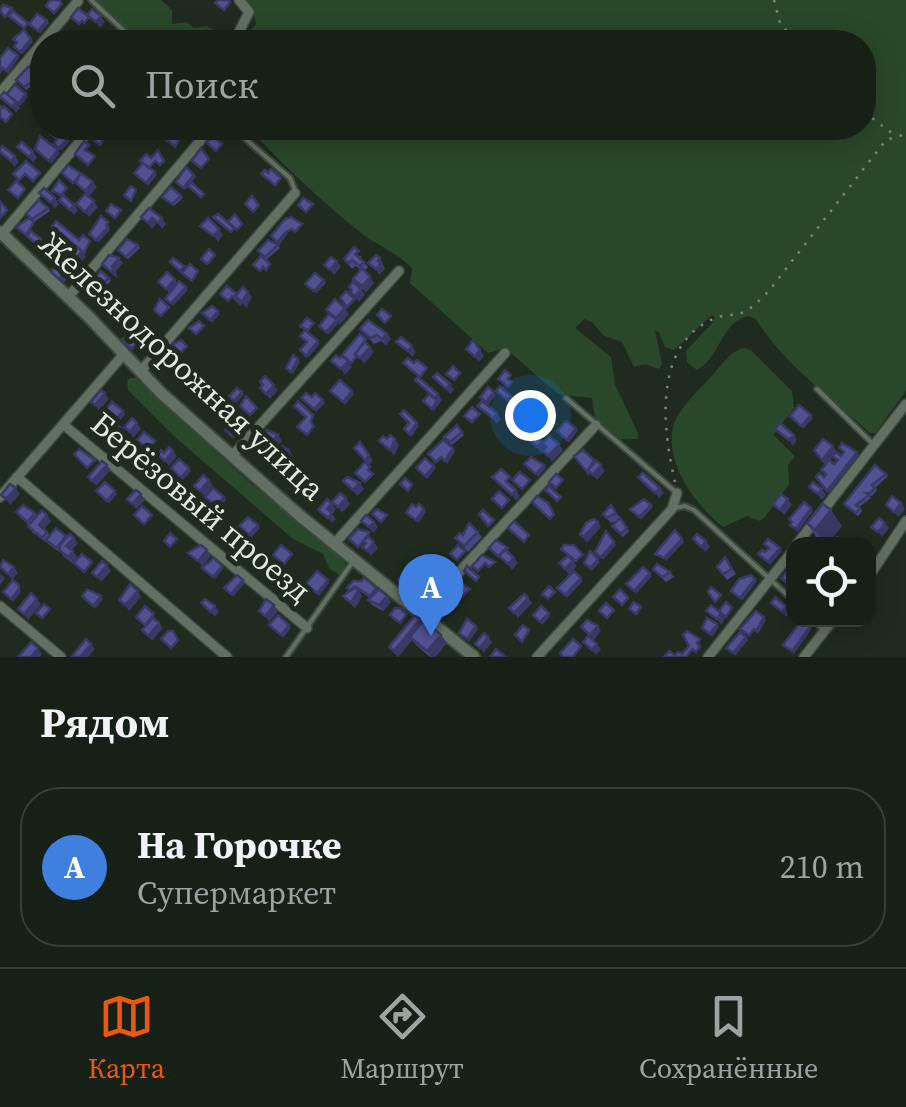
<!DOCTYPE html>
<html lang="ru">
<head>
<meta charset="utf-8">
<style>
	:root { --surface:#172017; --page:#202820; --text:#f1f3f6; --muted:#9ea3a1; --line:#363e36; --accent:#ea580c }
	body { margin:0; font-family:"Source Serif 4",serif; background:var(--page); color:var(--text) }
	.controls { position:absolute; right:30px; bottom:30px; display:grid; overflow:hidden; border-radius:20px; box-shadow:0 5px 25px #0003 }
	.controls button { width:90px; height:90px; display:grid; place-items:center; padding:0; border:0; border-bottom:2px solid var(--line); background:var(--surface); color:var(--text); font:50px sans-serif }
	.you { position:absolute; left:530px; top:415px; width:35px; height:35px; margin:-25px; border:8px solid #fff; border-radius:50%; background:#1a73e8; box-shadow:0 0 0 15px #1a73e833 }
	.badge { display:grid; place-items:center; width:65px; height:65px; border-radius:50%; background:var(--accent); color:#fff; font-size:32px; font-weight:700 }
	.pin { position:absolute; translate:-50% -82px; filter:drop-shadow(0 2px 5px #0008) }
	.pin::after { content:''; position:absolute; top:52px; width:35px; height:30px; background:inherit; clip-path:polygon(0 0,100% 0,50% 100%) }
	.list { margin:0; padding:0; list-style:none }
	h2 { display:flex; justify-content:space-between; align-items:center; height:130px; margin:0; padding:0 40px; font-size:42px }
	h2 small { font-size:32px; font-weight:400; color:var(--muted) }
	.list li { display:grid; grid-template-columns:65px 1fr auto; gap:30px; align-items:center; box-sizing:border-box; height:160px; margin:0 20px 20px; padding:0 20px; border:2px solid var(--line); border-radius:40px }
	.list b { display:block; font-size:38px; white-space:nowrap }
	.list p { margin:0; font-size:32px; white-space:nowrap; color:var(--muted) }
	.list em { font-size:32px; font-style:normal; color:var(--muted) }
	.icon { flex:none; width:55px; height:55px; fill:none; stroke:currentColor; stroke-width:2; stroke-linecap:round; stroke-linejoin:round }
	.map { position:relative; flex:none; width:906px; height:657px; overflow:hidden }
	.search { position:absolute; background:var(--surface); box-shadow:0 5px 25px #0003; left:30px; right:30px; top:30px; height:110px; display:flex; align-items:center; gap:25px; box-sizing:border-box; padding:0 35px; border-radius:40px; color:var(--muted); font-size:38px }
	.sheet { height:310px; background:var(--surface) }
	nav { display:flex; justify-content:space-around; align-items:center; box-sizing:border-box; height:140px; border-top:2px solid var(--line); background:var(--surface); font-size:28px; color:var(--muted) }
	nav a { display:grid; justify-items:center; gap:5px }
	nav .on { color:var(--accent) }
	.map>svg:first-child { display:block }
	.green { fill:#29482b }
	.lines { fill:none; stroke-linecap:round; stroke-linejoin:round }
	.lane-casing { stroke:#3c473d; stroke-width:8 }
	.street-casing { stroke:#3c473d; stroke-width:12 }
	.secondary-casing { stroke:#3c473d; stroke-width:15 }
	.path { stroke:#7b857b; stroke-width:2.5; stroke-dasharray:2.5 8; stroke-linecap:butt }
	.lane { stroke:#627062; stroke-width:4 }
	.street { stroke:#627062; stroke-width:9 }
	.secondary { stroke:#627062; stroke-width:11 }
	.wall { fill:#45467c }
	.shaded-wall { fill:#383965 }
	.building { fill:#505190; stroke:#383965; stroke-width:2.5 }
	.labels { text-anchor:middle; stroke-width:10; stroke-linejoin:round; paint-order:stroke }
	.street-label { font-size:32px; fill:#e2eae2; stroke:#1f2b1f }
</style>
</head>
<body>
<div class="map">
<svg width="906" height="657" viewBox="0 0 906 657">
	<rect width="100%" height="100%" fill="#1f2b1f"/>
	<path class="green" d="M91 0H161L172 10V24L186 22 194 28 207 26 230 42H129L93 6Z
		M244 0H906V391L875 433H870C831 397 784 365 756 319L748 316C720 323 721 357 697 370L687 362 686 351 712 323 715 318 712 315 674 350 665 347 659 332 655 331 662 364 659 369 645 364 634 367 622 342 604 336 592 322 584 319 575 328 611 357 615 385 638 433V439H620L595 418 592 398 558 394 505 348 488 353 410 283 412 269C402 255 374 244 360 232 320 200 283 165 249 128H864V42H241L256 24 252 8Z
		M744 348 752 351 792 391 794 408 773 435 795 456 788 465 789 484 765 517 760 521 747 516 723 527C696 505 665 465 673 427 678 409 698 391 710 378 719 368 731 350 744 348Z
		M131 378H136L249 482 342 556 346 567 339 575 329 568 323 554 293 539 175 437 128 390 127 380Z"/>
	<g class="lines">
		<defs>
			<path id="lane" d="M91 0 136 42
				M233 128 290 178 295 190
				M817 389 872 443
				M566 398 677 493
				M675 508 685 506 694 510 794 601
				M813 620 824 630
				M286 657 352 563"/>
			<path id="street" d="M43 42 78 1
				M234 42 249 12 239 0
				M0 93 42 43
				M2 234 91 128
				M69 296 211 128
				M140 372 295 193
				M64 425 307 628
				M232 456 399 271
				M17 477 227 657
				M0 497 124 354
				M335 543 505 353
				M797 544 906 404
				M868 578 906 521
				M0 606 61 657
				M421 613 596 425
				M537 657 672 509 677 493
				M708 657 794 549
				M804 657 833 620"/>
			<path id="secondary" d="M0 232 89 317 161 393 299 515 474 657"/>
		</defs>
		<use href="#lane" class="lane-casing"/>
		<use href="#street" class="street-casing"/>
		<use href="#secondary" class="secondary-casing"/>
		<path class="path" d="M774 0 780 23 796 42
			M864 112 893 134
			M675 482C663 431 652 346 713 319 723 314 735 316 744 312 753 308 761 298 768 292L886 140 906 134"/>
		<use href="#lane" class="lane"/>
		<use href="#street" class="street"/>
		<use href="#secondary" class="secondary"/>
	</g>
	<path class="wall" d="M41 76 42 79 26 90 16 80Z
		M181 196 183 198 174 206 162 197Z
		M48 208 50 211 34 222 26 214Z
		M138 245 140 248 128 259 118 250Z
		M278 245 280 248 266 260 258 251Z
		M362 256 360 259 368 267 364 271 374 283 366 292 353 279 361 270 356 266 352 269 344 259Z
		M109 278 111 281 99 291 90 283Z
		M360 329 387 334 391 339 386 345 381 341 374 344Z
		M123 411 125 414 117 424 124 432 116 439 111 434 116 424 103 412Z
		M457 425 464 435 452 445 446 440Z
		M886 474 888 476 875 488 877 490 872 496H869L871 498 859 507 862 511 858 516 846 507 844 504Z
		M611 505 629 531 623 537 614 529 619 520 611 523 603 514Z
		M35 513 37 515H47L51 521 44 529 50 535 67 537 78 543 72 550 77 557 72 563 63 556 60 549 58 551 32 532 29 525 18 514Z
		M807 523 842 526 827 544H825L818 540Z
		M478 532 482 537 468 552 455 538Z
		M725 557 736 574 727 580 717 567Z
		M653 569 670 572 674 577 666 582Z
		M347 588H376L387 596 391 602 383 611 372 605 368 600 370 598 358 590 362 596 355 608 343 596 349 591Z
		M420 619 447 643 435 657H430L416 645 412 640 398 657 389 647Z"/>
	<path class="shaded-wall" d="M101 16 105 22 100 28 96 22Z
		M47 20 49 23 40 34 38 31Z
		M31 39 33 42 22 55 20 52Z
		M18 55 19 58 8 74 6 71Z
		M26 94 28 97 20 106 18 104Z
		M17 102 20 108 16 113 12 107Z
		M69 137 71 140 61 151 59 148Z
		M58 150 60 153 51 164 49 161Z
		M33 152 37 157 33 163 29 157Z
		M15 156 19 162 14 167 11 161Z
		M155 172 157 175 148 186 146 183Z
		M194 175 196 177 185 190 183 188Z
		M93 182 97 187 89 197 85 191Z
		M55 198 59 204 55 209 51 203Z
		M94 201 98 207 89 217 85 212Z
		M74 205 78 210 74 215 70 210Z
		M152 218 156 224 152 229 148 223Z
		M162 218 166 224 162 229 158 223Z
		M108 222 110 230 98 243 96 240Z
		M219 229 223 235 218 242 214 236Z
		M286 232 288 234 279 245 277 242Z
		M41 239 45 245 40 250 36 244Z
		M82 251 86 257 78 266 74 261Z
		M119 258 123 263 116 271 118 279 114 274 112 266Z
		M380 258 385 269 379 275 376 269Z
		M337 261 341 267 334 275 330 270Z
		M68 269 72 274 63 284 59 279Z
		M370 277 374 283 366 292 362 286Z
		M175 279 178 284 170 294 166 289Z
		M324 280 326 283 316 294 314 291Z
		M186 287 188 290 173 306 171 303Z
		M361 289 365 295 359 302 355 296Z
		M248 292 252 297 246 308 242 302Z
		M345 308 349 314 340 324 336 318Z
		M218 311 220 314 212 323 210 320Z
		M136 314 138 317 128 327 126 325Z
		M337 320 339 323 328 335 326 332Z
		M387 334 391 339 386 345 382 339Z
		M318 341 320 344 308 358 306 356Z
		M412 346 416 352 412 357 408 351Z
		M370 347 374 352 364 364 360 358Z
		M480 350 484 356 479 362 475 357Z
		M298 359 300 362 293 374 291 372Z
		M348 361 352 367 345 375 341 369Z
		M450 384 454 390 450 394 446 389Z
		M274 385 278 390 270 399 266 394Z
		M352 391 354 394 345 405 343 402Z
		M242 392 244 394 236 404 234 401Z
		M494 392 496 395 488 405 486 402Z
		M105 393 109 399 99 411 95 405Z
		M438 394 442 400 434 411 432 409 435 398Z
		M511 396 515 401 511 406 507 400Z
		M323 400 325 403 316 412 314 409Z
		M123 411 125 414 116 424 114 421Z
		M497 413 501 419 496 424 493 418Z
		M811 415 813 418 803 429 801 426Z
		M246 421 248 423 234 439 232 436Z
		M137 423 141 429 133 438 130 432Z
		M417 423 419 426 411 437 409 434Z
		M576 428 578 430 569 443 567 440Z
		M278 435 282 441 273 451 269 445Z
		M794 435 797 440 793 446 789 440Z
		M395 439 399 445 394 456 390 450Z
		M542 442 545 448 541 453 537 447Z
		M559 444 563 450 552 462 548 456Z
		M833 446 837 452 825 466 822 460Z
		M453 448 455 451 447 464 445 461Z
		M289 450 293 456 286 463 282 458Z
		M173 451 177 456 169 466 165 461Z
		M857 452 859 455 829 493 827 491Z
		M369 455 373 460 369 466 365 460Z
		M107 465 111 470 96 486 92 481Z
		M544 465 546 468 538 477 536 474Z
		M601 465 605 471 597 480 593 475Z
		M434 466 436 468 427 479 425 476Z
		M189 468 191 471 183 480 181 478Z
		M209 480 213 486 204 496 200 491Z
		M360 483 364 489 357 496 353 490Z
		M16 488 20 494 10 505 6 499Z
		M660 488 664 493 659 498 655 493Z
		M822 489 826 495 822 500 818 494Z
		M516 490 520 496 516 501 512 495Z
		M115 491 117 494 109 503 107 501Z
		M141 494 145 500 136 509 132 504Z
		M224 497 226 500 218 509 216 506Z
		M346 498 350 504 342 513 338 507Z
		M788 499 792 505 784 515 780 510Z
		M901 503 905 509 898 517 894 512Z
		M332 504 336 509 332 514 336 519 332 523 328 518 327 509Z
		M651 505 653 507 641 520 639 517Z
		M811 508 813 511 798 532 796 529Z
		M424 509 426 512 418 523 416 520Z
		M831 510 842 526 827 544H825L815 530Z
		M47 515 51 521 43 530 39 525Z
		M374 522 378 527 373 533 369 527Z
		M598 522 601 527 587 543 583 537Z
		M885 523 889 528 882 537 878 532Z
		M258 525 260 528 251 538 249 535Z
		M74 538 78 543 70 552 66 546Z
		M682 539 684 542 666 561 664 558Z
		M706 541 710 547 705 552 701 547Z
		M374 542 378 548 371 556 367 551Z
		M614 542 616 545 603 560 601 557Z
		M780 548 782 551 770 565 768 562Z
		M207 550 211 556 202 567 198 561Z
		M73 551 77 557 72 563 68 557Z
		M514 558 518 563 512 570 508 564Z
		M598 559 600 562 592 571 590 568Z
		M573 561 577 566 569 575 565 569Z
		M107 565 111 571 101 582 97 577Z
		M222 566 224 568 215 579 213 577Z
		M14 567 18 573 12 580 8 574Z
		M446 571 448 574 438 584 436 582Z
		M1 573 5 579 0 585V575Z
		M650 573 652 576 636 594 634 591Z
		M581 578 583 581 567 598 565 595Z
		M755 579 757 581 742 601 740 598Z
		M243 580 245 583 233 597 231 594Z
		M328 580 329 583 319 596 317 593Z
		M19 585 21 592 13 602 11 599Z
		M138 591 141 597 129 611 125 605Z
		M358 591 362 596 355 608 351 603Z
		M101 596 103 599 95 609 93 606Z
		M387 596 391 602 383 611 379 605Z
		M528 598 532 603 518 618 514 613Z
		M37 599 41 604 28 620 24 614Z
		M274 605 278 611 269 622 265 616Z
		M215 606 219 612 215 617 211 612Z
		M786 606 790 612 786 617 782 612Z
		M549 613 550 616 542 625 540 622Z
		M721 613 725 619 721 625 717 619Z
		M764 617 766 620 758 634 756 631Z
		M420 619 424 624 398 657 394 651Z
		M159 623 163 628 152 641 148 636Z
		M717 624 719 627 712 637 710 634Z
		M289 625 291 628 283 638 281 635Z
		M476 626 478 629 469 642 467 639Z
		M598 626 601 631 594 640 590 635Z
		M810 627 811 630 794 654 792 651Z
		M441 635 447 643 435 657H431L427 651Z
		M488 637 492 642 484 653 480 648Z
		M746 637 748 640 735 656 733 653Z
		M91 644 95 649 88 657H80Z
		M597 644 601 649 596 655 592 650Z
		M38 648 42 654 39 657H31Z"/>
	<path class="building" d="M50 0H59L62 4 54 13 46 6Z
		M218 0H228L230 2 224 10 215 3Z
		M3 5 12 8 5 17 0 11Z
		M78 8 89 17 84 23 82 21 79 24 71 17Z
		M92 9 101 16 96 22 87 15Z
		M13 11 28 23 24 28 9 16Z
		M37 14 47 20 38 31 29 24Z
		M24 30 31 39 20 52 14 47 17 42 13 39Z
		M60 31 69 42H51Z
		M8 48 18 55 6 71 3 68 0 72V58Z
		M42 48V64L35 57Z
		M28 67 41 76 24 87 16 80Z
		M15 84 26 94 18 104 7 94Z
		M4 92 17 102 12 107 0 97Z
		M0 106 3 108 4 106 12 114 6 122 0 117Z
		M57 128 69 137 59 148 54 144 57 139 50 134Z
		M163 128H172L167 134 170 137 167 141 158 133Z
		M97 130 105 137 100 145 90 137Z
		M176 132 181 136 175 147 168 141Z
		M40 136 58 150 49 161 35 149Z
		M213 137 222 144 216 151 206 142Z
		M84 141 89 145 85 150 95 156 88 165 75 154Z
		M22 142 33 152 29 157 17 147Z
		M2 146 15 156 11 161 0 152V149Z
		M201 148 209 159 201 168 192 161Z
		M158 150 164 161 160 165 155 161 149 168 140 161 146 154 151 158Z
		M26 161 40 173 33 181 25 174 19 180 13 174Z
		M143 163 155 172 146 183 134 173Z
		M68 165 81 174 73 183 62 173Z
		M186 167 194 175 183 188 176 182Z
		M271 169 281 178 275 185 261 174 265 170 268 173Z
		M80 173 93 182 85 191 76 183Z
		M59 180 67 188 61 195 52 191Z
		M16 181 25 189 18 198 8 190Z
		M191 182 204 194 201 197 188 186Z
		M131 186 136 190 131 201 124 195Z
		M171 187 181 196 172 204 162 197Z
		M44 188 55 198 51 203 39 193Z
		M85 194 94 201 85 212 76 204Z
		M63 195 74 205 70 210 59 200Z
		M252 196 259 205 253 212 245 204Z
		M303 198 313 204 306 212 298 205Z
		M39 200 48 208 32 219 26 214Z
		M0 201 7 210 0 218Z
		M111 204 121 210 115 218 106 211Z
		M149 208 162 218 158 223 152 218 148 223 141 217Z
		M218 214 234 228 231 232 213 217Z
		M235 214 242 224 237 230 228 222Z
		M101 216 108 222 106 225 108 227 96 240 89 234Z
		M291 217 302 224 295 232 292 229 286 232 277 242 271 236 285 219Z
		M29 218 34 222 26 235 16 227Z
		M208 218 219 229 214 236 200 226Z
		M56 221 79 240 83 235 90 241 84 253 52 226Z
		M31 231 41 239 36 244 27 236Z
		M127 239 138 245 126 257 118 250Z
		M268 240 278 245 265 257 258 251Z
		M70 242 82 251 74 261 63 251Z
		M52 247 65 258 62 262 50 252 47 256 42 252Z
		M354 247 359 251 355 254 364 262 360 266 352 260 348 263 344 259Z
		M209 249 215 255 207 264 201 259Z
		M109 255 119 258 112 266 114 274 102 264Z
		M376 255 380 258 378 261 381 263 376 269 368 263Z
		M261 256 270 264 266 270 263 267 260 271 253 265Z
		M331 257 337 261 330 270 324 265Z
		M173 258 184 266 180 271 170 262Z
		M57 260 68 269 59 279 51 272Z
		M190 264 198 271 192 281 182 273Z
		M362 268 370 277 362 286 353 279Z
		M101 271 109 278 97 289 90 283Z
		M167 272 175 279 166 289 158 282Z
		M315 273 324 280 314 291 305 284Z
		M179 281 186 287 171 303 165 299Z
		M353 282 361 289 355 296 350 292 352 290 349 287Z
		M227 286 237 294 235 296 241 305 232 296 228 301 220 294Z
		M243 287 248 292 242 302 235 296Z
		M346 291 355 299 347 307 340 298Z
		M160 299 169 307 161 316 154 310Z
		M335 299 345 308 336 318 326 310Z
		M212 306 218 311 210 320 202 313Z
		M125 307 136 314 126 325 122 322 126 318 120 313Z
		M382 309 391 316 385 323 377 315Z
		M329 314 337 320 326 332 319 326Z
		M307 318 314 323 308 330 300 326Z
		M368 320 387 334 382 339 377 335 370 338 360 329Z
		M199 321 204 326 196 334 189 328Z
		M305 330 318 341 306 356 300 350 307 342 300 336Z
		M129 332 137 342 132 349 122 340Z
		M360 334 366 339 355 354 357 356 351 363 342 355Z
		M401 337 412 346 408 351 396 342Z
		M181 340 187 346 181 353 172 345Z
		M473 340 480 350 475 357 466 349Z
		M365 342 370 347 360 358 355 354Z
		M293 355 298 359 291 372 286 368Z
		M336 355 340 358 342 356 348 361 341 369 331 361Z
		M408 358 414 363 417 360 427 368 420 377 403 363Z
		M162 360 168 366 161 374 153 368Z
		M453 366 460 373 454 380 446 374Z
		M505 370 511 375 508 379 512 382 508 387 498 379Z
		M437 373 450 384 446 389 433 377Z
		M265 376 274 385 266 394 260 388 263 385 260 382Z
		M418 377 438 394 435 398 415 380Z
		M340 380 352 391 343 402 330 391Z
		M500 386 511 396 507 400 496 391Z
		M488 387 494 392 486 402 480 397Z
		M237 388 242 392 234 401 229 396Z
		M101 390 105 393 95 405 91 402Z
		M306 393 312 397 315 393 323 400 314 409 301 398Z
		M429 394 437 401 432 409 423 401Z
		M246 396 257 408 250 415 240 406Z
		M298 401 313 415 311 422 314 426 307 435 297 427 306 417 294 406Z
		M482 401 497 413 493 418 477 406Z
		M112 402 123 411 114 421 103 412Z
		M799 405 811 415 801 426 790 416Z
		M472 407 480 414 472 422 464 416Z
		M404 410 417 423 409 434 404 429 409 423 400 414Z
		M239 413 246 421 232 436 225 430Z
		M132 418 137 423 130 432 124 427Z
		M566 421 576 428 567 440 557 431Z
		M116 423 122 429 114 437 109 432Z
		M780 423 794 435 789 440 775 429Z
		M457 425 462 432 450 442 444 437Z
		M267 430 278 435 269 445 260 438Z
		M144 432 155 441 148 450 137 440Z
		M535 434 542 442 537 447 529 440Z
		M390 435 395 439 390 450 379 441 383 436 387 439Z
		M549 436 559 444 548 456 543 451 546 447 543 443Z
		M823 439 833 446 822 460 814 450Z
		M443 440 453 448 445 461 441 457 436 462 428 454Z
		M360 442 369 455 365 460 354 448Z
		M842 443 857 452 827 491 816 477 819 473 824 477 826 474 821 470 829 460 834 464 838 460 832 456 836 452 841 456 844 452 839 448Z
		M282 446 289 450 282 458 276 452Z
		M169 447 173 451 165 461 158 455 161 450 164 453Z
		M79 449 95 460 87 468 74 454Z
		M583 450 594 460 588 470V473L574 456Z
		M531 457 544 465 536 474 524 464Z
		M425 458 434 466 425 476 416 468Z
		M179 459 189 468 181 478 171 468Z
		M102 461 107 465 92 481 88 477Z
		M596 461 601 465 593 475 588 470Z
		M365 462 370 467 368 470 373 474 365 482 355 473Z
		M875 465 886 474 872 485 875 488 870 493H866L869 495 856 505 860 508 856 513 844 504Z
		M501 469 510 477 506 481 516 490 512 495 492 477Z
		M520 472 530 480 522 489 512 480Z
		M643 473 660 488 655 493 638 477Z
		M556 474 563 480 556 488 549 482Z
		M203 475 209 480 200 491 194 486Z
		M347 477 360 483 353 490 343 481Z
		M405 478 412 484 408 491 400 484Z
		M105 482 115 491 107 501 96 491Z
		M813 482 822 489 818 494 809 487Z
		M10 484 16 488 6 499 1 495Z
		M549 486 561 497 557 501 545 490Z
		M213 488 224 497 216 506 205 497Z
		M136 490 141 494 132 504 127 499Z
		M499 491 509 500 502 508 492 499Z
		M340 493 346 498 338 507 332 502Z
		M781 494 788 499 780 510 773 504Z
		M537 496 548 503 554 514 550 519 532 502Z
		M892 496 901 503 894 512 886 505Z
		M327 499 332 504 327 509 332 513 328 518 318 510Z
		M644 499 651 505 639 517 630 509Z
		M804 502 811 508 796 529 790 525 792 522 789 519Z
		M412 504 416 507 419 504 424 509 416 520 406 513Z
		M823 504 831 510 815 530 807 523Z
		M23 505 35 513 27 522 16 512Z
		M611 505 616 513 607 518 603 514Z
		M142 506 152 515 144 524 134 515Z
		M377 509 387 515 381 522 372 514Z
		M42 510 47 515 39 525 47 532 42 538 28 526Z
		M483 510 494 520 488 526 479 514Z
		M366 515 374 522 369 527 361 521Z
		M248 517 258 525 249 535 239 526Z
		M620 518 627 528 621 534 612 526Z
		M879 518 885 523 878 532 871 527Z
		M594 519 598 522 583 537 580 534 586 523Z
		M514 521 529 535 524 542 508 528Z
		M469 523 478 532 464 546 455 538 460 533 463 535Z
		M56 528 66 536 56 548 46 540Z
		M358 529 369 532 368 536 358 547 349 539Z
		M675 530 682 539 664 558 655 554Z
		M606 531 614 542 601 557 595 552Z
		M170 533 177 539 170 547 164 541Z
		M70 534 74 538 66 546 73 551 68 557 59 550 61 544Z
		M697 534 706 541 701 547 693 539Z
		M367 536 374 542 367 551 362 547 366 543 363 541Z
		M837 537 841 541 837 544H828Z
		M768 539 780 548 768 562 758 554 762 550 765 552 769 548 764 544Z
		M496 540 508 548 498 556 489 548Z
		M201 545 207 550 198 561 188 553Z
		M281 545 292 554 284 564 273 555Z
		M458 545 465 551 457 560 450 554Z
		M564 545H574L583 555 576 561 561 549Z
		M505 549 514 558 508 564 499 556Z
		M590 551 598 559 590 568 584 563Z
		M82 554 92 562 84 572 74 563Z
		M482 555 495 562 489 567 485 563 478 571 472 566Z
		M568 556 573 561 565 569 559 563Z
		M725 557 732 569 723 574 717 567Z
		M214 558 222 566 213 577 202 568Z
		M3 560 14 567 8 574 0 567Z
		M102 561 107 565 97 577 92 573Z
		M440 561 446 571 436 582 431 576 435 571 432 569Z
		M794 563V587L793 588 781 578Z
		M657 564 670 572 662 577 653 569Z
		M467 566 479 577 476 581 464 571Z
		M643 567 650 573 634 591 626 584Z
		M317 571 328 580 317 593 306 584Z
		M574 571 581 578 565 595 557 588Z
		M237 575 243 580 231 594 224 588Z
		M402 575 413 583 408 588 398 580Z
		M751 575 755 579 740 598 731 591 739 579Z
		M364 577 376 588 370 596 356 587 350 591 347 588 353 581H361Z
		M13 580 19 585V589L11 599 3 592Z
		M459 581 470 589 462 597 450 591Z
		M130 584 138 591 125 605 119 600Z
		M418 586 426 593 418 602 410 595Z
		M549 586 555 592 548 599 542 594Z
		M354 587 358 591 351 603 343 596Z
		M711 587 721 595 715 602 708 592Z
		M87 589 101 596 93 606 82 596Z
		M379 589 387 596 379 605 368 600Z
		M620 589 628 598 622 605 613 597Z
		M31 593 37 599 24 614 18 609Z
		M524 594 528 598 514 613 509 608Z
		M775 597 786 606 782 612 771 603Z
		M205 599 215 606 211 612 201 603Z
		M266 599 274 605 265 616 259 611Z
		M441 601 448 608 441 616 434 610Z
		M634 602 641 607 636 614 629 609Z
		M726 602 732 608 726 617 719 611Z
		M606 603 614 610 607 618 599 611Z
		M44 604 50 609 42 618 36 613Z
		M711 605 721 613 717 619 706 611Z
		M145 606 154 614 145 625 136 617Z
		M541 606 549 613 540 622 533 615Z
		M395 608H400L407 614 400 623 390 615Z
		M756 611 764 617 756 631 754 629 749 635 740 629Z
		M278 615 289 625 281 635 269 625Z
		M415 615 420 619 394 651 389 647Z
		M153 618 159 623 148 636 142 630Z
		M707 618 717 624 710 634 702 628Z
		M467 619 476 626 467 639 459 633Z
		M424 620 441 635 427 651 410 637Z
		M587 620 598 626 590 635 581 627Z
		M801 621 810 627 792 651 783 645Z
		M523 625 529 630 522 642 515 635Z
		M168 631H173L178 640 171 648 161 639Z
		M687 631 700 639 697 643 700 646 696 652 692 649 686 657H664L669 651 675 655 678 652 682 654 689 646 683 635Z
		M740 632 746 637 733 653 726 648Z
		M484 633 488 637 480 648 475 644Z
		M588 636 597 644 592 650 583 642Z
		M86 639 91 644 80 657H74L72 656Z
		M573 639 581 646 573 657H563L560 653Z
		M31 642 38 648 31 657H18Z
		M496 649 506 657H490Z"/>
	<g class="labels">
		<g class="street-label">
			<text transform="translate(182 366) rotate(43)" y="11">Железнодорожная улица</text>
			<text transform="translate(201 507) rotate(40)" y="11">Берёзовый проезд</text>
		</g>
	</g>
</svg>
<div class="controls">
<button><svg class="icon" aria-label="locate" viewBox="0 0 24 24"><circle cx="12" cy="12" r="6"/><path d="M12 2v4M12 18v4M2 12h4M18 12h4"/></svg></button>
</div>
<div class="you"></div>
<div class="pin badge" style="left:431px;top:636px;background:#3f7fe0">A</div>
<div class="search"><svg class="icon" aria-label="search" viewBox="0 0 24 24"><circle cx="10" cy="10" r="6"/><path d="M15 15l6 6"/></svg>Поиск</div>
</div>
<section class="sheet">
<h2>Рядом<small></small></h2>
<ul class="list">
<li><span class="badge" style="background:#3f7fe0">A</span><div><b>На Горочке</b><p>Супермаркет</p></div><em>210 m</em></li>
</ul>
</section>
<nav>
<a class="on"><svg class="icon" aria-label="map" viewBox="0 0 24 24"><path d="M3 6l6-2 6 2 6-2v14l-6 2-6-2-6 2zM9 4v14M15 6v14"/></svg>Карта</a>
<a><svg class="icon" aria-label="directions" viewBox="0 0 24 24"><path d="M12 3l9 9-9 9-9-9zM9 14v-3h6M13 9l2 2-2 2"/></svg>Маршрут</a>
<a><svg class="icon" aria-label="saved" viewBox="0 0 24 24"><path d="M7 4h10v16l-5-4-5 4z"/></svg>Сохранённые</a>
</nav>
</body>
</html>
